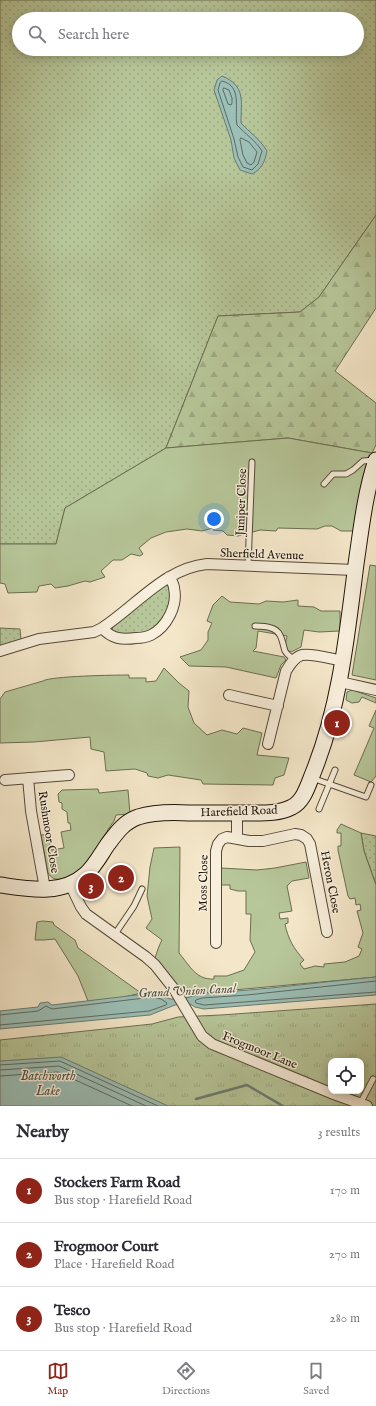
<!DOCTYPE html>
<html lang="en">
<head>
<meta charset="utf-8">
<style>
	:root { --surface:#fff; --page:#f7f7f7; --text:#2b2b33; --muted:#7c7c81; --line:#e1e1e2; --accent:#8f2418 }
	body { margin:0; font-family:"IM FELL English",serif; background:var(--page); color:var(--text) }
	.controls { position:absolute; right:12px; bottom:12px; display:grid; overflow:hidden; border-radius:8px; box-shadow:0 2px 10px #0003 }
	.controls button { width:36px; height:36px; display:grid; place-items:center; padding:0; border:0; border-bottom:1px solid var(--line); background:var(--surface); color:var(--text); font:20px sans-serif }
	.you { position:absolute; left:214px; top:519px; width:14px; height:14px; margin:-10px; border:3px solid #fff; border-radius:50%; background:#1a73e8; box-shadow:0 0 0 6px #1a73e833 }
	.badge { display:grid; place-items:center; width:26px; height:26px; border-radius:50%; background:var(--accent); color:#fff; font-size:13px; font-weight:700 }
	.pin { position:absolute; translate:-50% -50%; border:2px solid #fff; box-shadow:0 1px 4px #0006 }
	.list { margin:0; padding:0; list-style:none }
	h2 { display:flex; justify-content:space-between; align-items:center; height:52px; margin:0; padding:0 16px; font-size:17px }
	h2 small { font-size:13px; font-weight:400; color:var(--muted) }
	.list li { display:grid; grid-template-columns:26px 1fr auto; gap:12px; align-items:center; box-sizing:border-box; height:64px; padding:0 16px; border-top:1px solid var(--line) }
	.list b { display:block; font-size:15px; white-space:nowrap }
	.list p { margin:0; font-size:13px; white-space:nowrap; color:var(--muted) }
	.list em { font-size:13px; font-style:normal; color:var(--muted) }
	.icon { flex:none; width:22px; height:22px; fill:none; stroke:currentColor; stroke-width:2; stroke-linecap:round; stroke-linejoin:round }
	.map { position:relative; flex:none; width:376px; height:1106px; overflow:hidden }
	.search { position:absolute; background:var(--surface); box-shadow:0 2px 10px #0003; left:12px; right:12px; top:12px; height:44px; display:flex; align-items:center; gap:10px; box-sizing:border-box; padding:0 14px; border-radius:22px; color:var(--muted); font-size:15px }
	.sheet { height:244px; background:var(--surface) }
	nav { display:flex; justify-content:space-around; align-items:center; box-sizing:border-box; height:56px; border-top:1px solid var(--line); background:var(--surface); font-size:11px; color:var(--muted) }
	nav a { display:grid; justify-items:center; gap:2px }
	nav .on { color:var(--accent) }
	.map>svg:first-child { display:block }
	.grass { fill:url(#grass-dots); stroke:#6b6e51; fill-rule:evenodd }
	.forest { fill:url(#forest-firs); stroke:#6b6e51 }
	.park { fill:url(#park-tufts); stroke:#6b6e51; fill-rule:evenodd }
	.garden { fill:#b7c79a; stroke:#6b6e51 }
	.water { fill:#9cbfb7; stroke:#6a7b71 }
	.lines { fill:none; stroke-linecap:round; stroke-linejoin:round }
	.shore { stroke:#5e6a60; stroke-width:1 }
	.stream { stroke:#6a7b71; stroke-width:2.5 }
	.lane-casing { stroke:#544938; stroke-width:7 }
	.street-casing { stroke:#544938; stroke-width:12 }
	.secondary-casing { stroke:#1f1408; stroke-width:17 }
	.lane { stroke:#f8efdc; stroke-width:5 }
	.street { stroke:#f8efdc; stroke-width:10 }
	.secondary { stroke:#f8efdc; stroke-width:15 }
	.labels { text-anchor:middle; stroke-width:3; stroke-linejoin:round; paint-order:stroke }
	.street-label { font-size:12px; fill:#1f1408; stroke:#f8efdc }
	.water-label { font-size:13px; font-style:italic; fill:#4b5045; stroke:#f8efdc }
</style>
</head>
<body>
<div class="map">
<svg width="376" height="1106" viewBox="0 0 376 1106">
	<defs>
		<pattern id="grass-dots" width="8" height="8" patternUnits="userSpaceOnUse"><rect width="8" height="8" fill="#b7c79a"/><path d="M2 2h.1M6 6h.1" fill="none" stroke="#9daa83" stroke-width="1.8" stroke-linecap="round"/></pattern>
		<pattern id="forest-firs" width="22" height="20" patternUnits="userSpaceOnUse"><rect width="22" height="20" fill="#b7c79a"/><path d="M5 1l3.5 6h-7zM16 11l3.5 6h-7z" fill="#9daa83"/></pattern>
		<pattern id="park-tufts" width="24" height="20" patternUnits="userSpaceOnUse"><rect width="24" height="20" fill="#b7c79a"/><path d="M3 7l-1-3M5 7V3M7 7l1-3M15 17l-1-3M17 17v-4M19 17l1-3" fill="none" stroke="#9daa83"/></pattern>
	</defs>
	<rect width="100%" height="100%" fill="#f4e7c9"/>
	<filter id="stains"><feTurbulence type="fractalNoise" baseFrequency=".005" numOctaves="4"/><feColorMatrix values="0 0 0 0 .2 0 0 0 0 .09 0 0 0 0 .02 0 0 0 .5 -.17"/></filter>
	<radialGradient id="worn" r=".72"><stop offset=".6" stop-color="#630" stop-opacity="0"/><stop offset="1" stop-color="#630" stop-opacity=".3"/></radialGradient>
	<path class="grass" d="M0 0H376V215L319 297 300 312 218 316 166 448 65 508 56 544H0ZM19 19H357V49H19Z
		M165 585 168 586 172 591C170 597 170 604 168 610 160 635 135 636 113 633L112 630 114 623Z
		M0 628 20 629 21 640 0 647Z
		M361 833 376 836V885L364 851Z"/>
	<path class="forest" d="M376 215V308L335 371 376 403V445L372 453 288 438 166 448 218 316 300 312 319 297Z"/>
	<path class="park" d="M376 1004V1106H0V1040L152 1024 178 1017 221 1015ZM331 1061H361V1091H331Z"/>
	<path class="garden" d="M288 438 372 453 357 531H341L332 526H325L317 529 278 528 276 531 260 530 238 536 227 535 223 531 213 530V528L202 531 187 529 166 532 151 538 139 548 143 554 140 556 131 554 122 560H113L101 571 105 577 90 582 85 581 68 586 55 588 51 584 39 586 37 592 8 593 5 584 0 583V544H56L65 508 166 448Z
		M370 565 376 566V680L352 675Z
		M222 596 230 602 259 604 266 601 283 602 298 600V606L314 607 321 611H340V631L319 632 304 630 301 647 291 652 286 649 285 645 287 636 258 631 256 648 253 651 284 657 286 660 281 665 276 678 226 667 189 666 180 657 201 650 208 640V632L212 623 207 621 213 605Z
		M164 668 179 683 189 691 188 707 194 723 207 735 222 730 237 734 243 728 262 733 257 755 289 758 284 775 275 778 273 785 203 784 201 780 168 775 158 778 148 776 147 773 135 769 106 771 104 752 91 749 90 737 34 742 0 743V699L5 692 43 681C50 676 116 675 129 675V678H146V682L156 681Z
		M352 690 376 698V703L362 697 359 702 352 703 346 700 347 692Z
		M376 710V776L371 782 354 775 374 728 369 726Z
		M98 789 99 793 128 790 130 814 116 815 114 821C98 842 90 871 61 879 55 880 51 878 48 873L41 835 48 834 51 850 64 848 61 832 71 830 70 823H68L67 812 62 809V803L59 802 58 794 62 790Z
		M341 824 361 833 364 851 376 885V977L201 993 187 998H182L155 958C157 952 159 945 162 940L146 928 152 919 147 896 150 867 154 848 180 847 179 953C190 966 196 980 214 979V976H227L244 970 255 952 250 940 251 914H246V891H238L230 889V885H221V868L257 870 275 868 306 862 309 878 292 881 287 886 292 911 279 913 280 919 288 918V923L285 924C288 939 294 949 304 960L300 964 304 969 315 966 324 967V964L345 962 359 956 362 949 358 947 363 933 357 911 361 910 360 904 356 905 355 898 350 899 348 896 338 850V846H341V833H337V830Z
		M43 921 53 922 54 925 75 940 78 948 141 993 120 998 88 1001 78 976 55 939 44 940H35L37 922Z"/>
	<path class="water" d="M222 76C246 86 241 101 241 123 250 133 259 138 267 151 265 161 262 169 252 174L240 170 234 158 231 140 214 90 217 80Z
		M376 977V995L204 1009 195 1007 190 1004 175 1005 150 1015 0 1029V1011L38 1007 40 1003 48 1002 52 1005 154 993C159 994 166 998 171 999 184 1001 195 994 207 993 264 990 320 982 376 977Z
		M61 1057 168 1106H0V1061Z"/>
	<g class="lines">
		<path class="shore" d="M222 81C243 86 234 109 237 125 245 134 255 140 262 151L258 164 252 170 243 167 238 157 234 139 218 90 220 83Z
			M224 88 229 90 232 98V103L231 105 228 104 223 90Z
			M241 138 249 142 257 152 254 162 251 165 247 163 243 155 240 140Z
			M376 981 247 995 202 998 196 1000 195 1001 196 1003 204 1005 376 992
			M0 1015 38 1011 46 1006 52 1009 153 997 161 999 167 1003 166 1005 149 1011 0 1025
			M0 1065 60 1061 158 1106
			M0 1070 59 1066 146 1106
			M0 1076 58 1072 132 1106"/>
		<path class="stream" d="M196 1099 247 1085 283 1106"/>
		<defs>
			<path id="lane" d="M324 484 333 474H346L353 470 363 461 375 460
				M248 566 252 462
				M255 626C260 626 266 626 271 628 282 631 282 642 285 651 287 655 291 657 294 660
				M312 778 366 797 371 785
				M319 809 335 770
				M115 934 134 906 142 889
				M360 1104 373 1079"/>
			<path id="street" d="M102 628C112 639 122 640 136 638 140 638 147 637 151 635 167 627 178 605 174 588 174 584 171 580 169 577
				M0 651 39 639 94 632 102 628C136 606 165 568 207 564L355 570
				M340 682 376 690
				M229 695 278 706
				M268 744 286 671C290 665 294 657 302 655 312 653 332 659 343 661
				M28 778 31 811 45 889
				M5 780 69 775
				M237 838V813
				M70 884 81 907 86 914 146 957 155 965 174 989 202 1036 212 1044 331 1093 367 1106
				M216 943V851L218 844 222 839 227 837 249 841H263L295 834 301 835 307 839 310 844 327 932"/>
			<path id="secondary" d="M0 885C28 889 62 896 86 874 95 866 101 854 108 844 117 832 124 822 138 817 154 812 172 812 189 813 209 813 228 813 248 813 262 813 279 814 292 807 304 801 308 785 313 773 340 706 347 635 356 564 361 530 365 493 376 460"/>
		</defs>
		<use href="#lane" class="lane-casing"/>
		<use href="#street" class="street-casing"/>
		<use href="#secondary" class="secondary-casing"/>
		<use href="#lane" class="lane"/>
		<use href="#street" class="street"/>
		<use href="#secondary" class="secondary"/>
	</g>
	<g class="labels">
		<g class="street-label">
			<text transform="translate(241 502) rotate(-88)" y="4">Juniper Close</text>
			<text transform="translate(262 554) rotate(2)" y="4">Sherfield Avenue</text>
			<text transform="translate(239 811) rotate(-2)" y="4">Harefield Road</text>
			<text transform="translate(49 832) rotate(81)" y="4">Rushmoor Close</text>
			<text transform="translate(331 882) rotate(79)" y="4">Heron Close</text>
			<text transform="translate(203 883) rotate(-89)" y="4">Moss Close</text>
			<text transform="translate(260 1050) rotate(22)" y="4">Frogmoor Lane</text>
		</g>
		<g class="water-label">
			<text transform="translate(187 990) rotate(-3)" y="5">Grand Union Canal</text>
			<text x="48" y="1080">Batchworth<tspan x="48" dy="15">Lake</tspan></text>
		</g>
	</g>
	<rect width="100%" height="100%" filter="url(#stains)"/>
	<rect width="100%" height="100%" fill="url(#worn)"/>
</svg>
<div class="controls">
<button><svg class="icon" aria-label="locate" viewBox="0 0 24 24"><circle cx="12" cy="12" r="6"/><path d="M12 2v4M12 18v4M2 12h4M18 12h4"/></svg></button>
</div>
<div class="you"></div>
<div class="pin badge" style="left:337px;top:723px">1</div>
<div class="pin badge" style="left:121px;top:878px">2</div>
<div class="pin badge" style="left:91px;top:886px">3</div>
<div class="search"><svg class="icon" aria-label="search" viewBox="0 0 24 24"><circle cx="10" cy="10" r="6"/><path d="M15 15l6 6"/></svg>Search here</div>
</div>
<section class="sheet">
<h2>Nearby<small>3 results</small></h2>
<ul class="list">
<li><span class="badge">1</span><div><b>Stockers Farm Road</b><p>Bus stop · Harefield Road</p></div><em>170 m</em></li>
<li><span class="badge">2</span><div><b>Frogmoor Court</b><p>Place · Harefield Road</p></div><em>270 m</em></li>
<li><span class="badge">3</span><div><b>Tesco</b><p>Bus stop · Harefield Road</p></div><em>280 m</em></li>
</ul>
</section>
<nav>
<a class="on"><svg class="icon" aria-label="map" viewBox="0 0 24 24"><path d="M3 6l6-2 6 2 6-2v14l-6 2-6-2-6 2zM9 4v14M15 6v14"/></svg>Map</a>
<a><svg class="icon" aria-label="directions" viewBox="0 0 24 24"><path d="M12 3l9 9-9 9-9-9zM9 14v-3h6M13 9l2 2-2 2"/></svg>Directions</a>
<a><svg class="icon" aria-label="saved" viewBox="0 0 24 24"><path d="M7 4h10v16l-5-4-5 4z"/></svg>Saved</a>
</nav>
</body>
</html>
